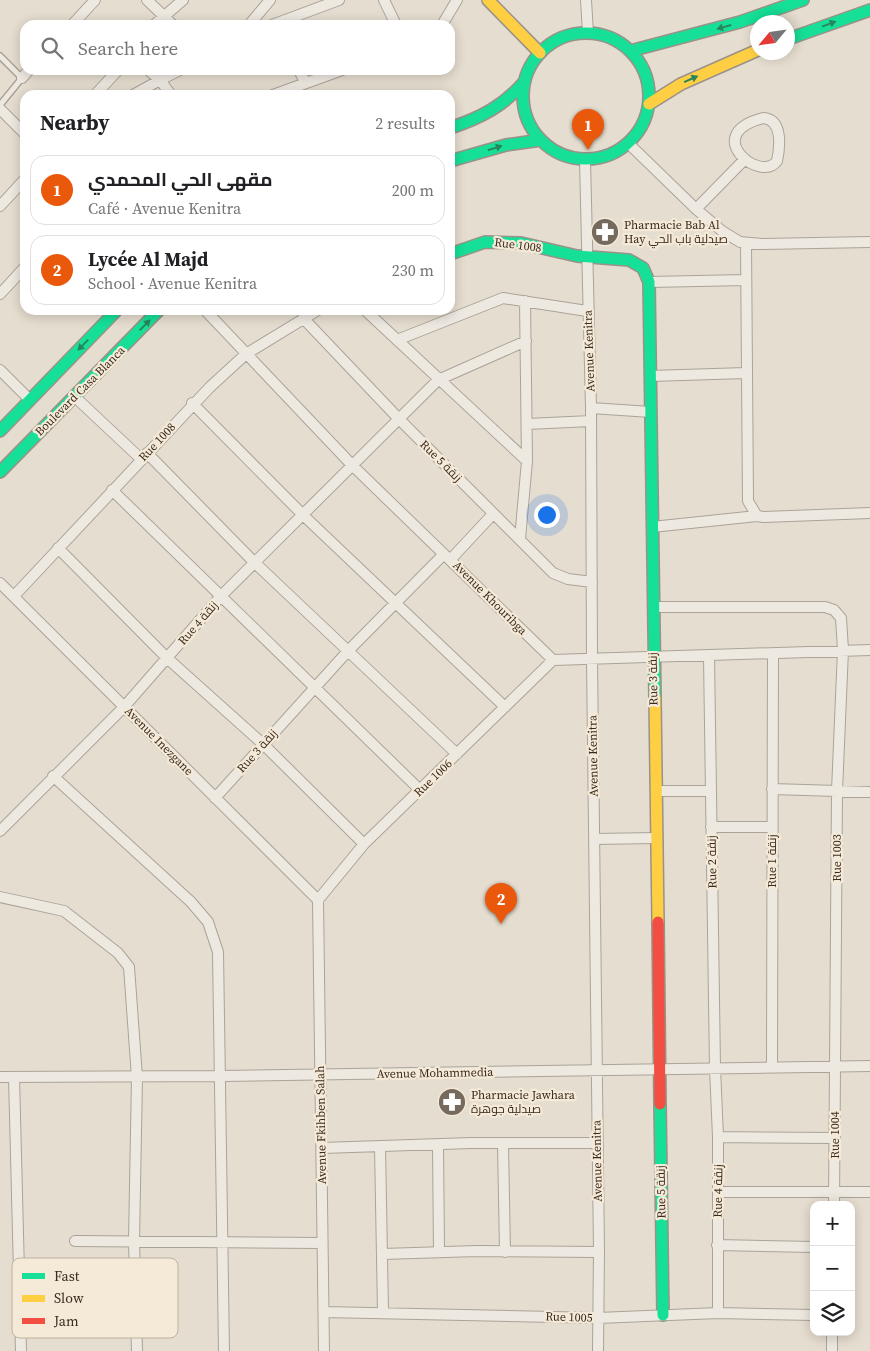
<!DOCTYPE html>
<html lang="en">
<head>
<meta charset="utf-8">
<style>
	:root { --surface:#fff; --page:#f2f2f2; --text:#202124; --muted:#757577; --line:#e0e0e0; --accent:#ea580c }
	body { margin:0; font-family:"Source Serif 4",Cairo,serif; background:var(--page); color:var(--text) }
	.controls { position:absolute; right:15px; bottom:15px; display:grid; overflow:hidden; border-radius:10px; box-shadow:0 2px 12px #0003 }
	.controls button { width:45px; height:45px; display:grid; place-items:center; padding:0; border:0; border-bottom:1px solid var(--line); background:var(--surface); color:var(--text); font:25px sans-serif }
	.compass { position:absolute; left:750px; top:15px; width:45px; height:45px; border-radius:50%; background:var(--surface); box-shadow:0 2px 12px #0003; rotate:241deg }
	.you { position:absolute; left:546px; top:514px; width:18px; height:18px; margin:-12px; border:4px solid #fff; border-radius:50%; background:#1a73e8; box-shadow:0 0 0 8px #1a73e833 }
	.badge { display:grid; place-items:center; width:32px; height:32px; border-radius:50%; background:var(--accent); color:#fff; font-size:16px; font-weight:700 }
	.pin { position:absolute; translate:-50% -41px; filter:drop-shadow(0 1px 2px #0008) }
	.pin::after { content:''; position:absolute; top:26px; width:18px; height:15px; background:inherit; clip-path:polygon(0 0,100% 0,50% 100%) }
	.list { margin:0; padding:0; list-style:none }
	h2 { display:flex; justify-content:space-between; align-items:center; height:65px; margin:0; padding:0 20px; font-size:21px }
	h2 small { font-size:16px; font-weight:400; color:var(--muted) }
	.list li { display:grid; grid-template-columns:32px 1fr auto; gap:15px; align-items:center; box-sizing:border-box; height:70px; margin:0 10px 10px; padding:0 10px; border:1px solid var(--line); border-radius:15px }
	.list b { display:block; font-size:19px; white-space:nowrap }
	.list p { margin:0; font-size:16px; white-space:nowrap; color:var(--muted) }
	.list em { font-size:16px; font-style:normal; color:var(--muted) }
	.icon { flex:none; width:28px; height:28px; fill:none; stroke:currentColor; stroke-width:2; stroke-linecap:round; stroke-linejoin:round }
	.map { position:relative; flex:none; width:870px; height:1351px; overflow:hidden }
	.search { position:absolute; background:var(--surface); box-shadow:0 2px 12px #0003; left:20px; top:20px; width:435px; height:55px; display:flex; align-items:center; gap:12px; box-sizing:border-box; padding:0 18px; border-radius:15px; color:var(--muted); font-size:19px }
	.panel { position:absolute; background:var(--surface); box-shadow:0 2px 12px #0003; left:20px; top:90px; width:435px; height:225px; border-radius:15px }
	.map>svg:first-child { display:block }
	.lines { fill:none; stroke-linecap:round; stroke-linejoin:round }
	.lane-casing { stroke:#aba398; stroke-width:8 }
	.street-casing { stroke:#aba398; stroke-width:12 }
	.fast-casing { stroke:#9a9288; stroke-width:14 }
	.slow-casing { stroke:#9a9288; stroke-width:14 }
	.jam-casing { stroke:#9a9288; stroke-width:14 }
	.lane { stroke:#ede9e1; stroke-width:5 }
	.street { stroke:#ede9e1; stroke-width:10 }
	.fast { stroke:#16e098; stroke-width:11 }
	.slow { stroke:#ffcf43; stroke-width:11 }
	.jam { stroke:#f24e42; stroke-width:11 }
	.oneway { fill:#28865c }
	.labels { text-anchor:middle; stroke-width:4.5; stroke-linejoin:round; paint-order:stroke }
	.poi-label { font-size:12px; fill:#3a2b20; stroke:#f5ead7; text-anchor:start }
	.street-label { font-size:12px; fill:#3a2b20; stroke:#f5ead7 }
	.key { fill:#f5ead7; stroke:#bdb1a0; stroke-width:1 }
	.key-label { font-size:14px; fill:#3a2b20 }
</style>
</head>
<body>
<div class="map">
<svg width="870" height="1351" viewBox="0 0 870 1351">
	<rect width="100%" height="100%" fill="#e5ddcf"/>
	<g class="lines">
		<defs>
			<path id="lane" d="M0 56 22 78 0 105"/>
			<path id="street" d="M147 0 173 25
				M384 0 396 25
				M586 0 588 33
				M72 25 95 0
				M154 25 183 0
				M249 25 270 0
				M272 25 339 0
				M442 25 457 0
				M148 70 160 80 180 70
				M299 70 305 82
				M22 78 29 70
				M95 95 118 70
				M133 95 160 80 171 95
				M273 95 342 70
				M0 109 25 134
				M763 118C783 119 780 147 777 161 760 184 700 134 763 118Z
				M628 143 696 209 722 231 740 242 762 244 870 242
				M585 160 591 408 592 659 599 1252 598 1351
				M0 206 25 179
				M696 209 745 159
				M746 243 748 501 757 516 764 517 870 513
				M649 282 746 280
				M0 294 25 267
				M205 310 352 465 553 660 870 650
				M365 310 527 461
				M303 318 399 419 553 573 568 579 592 582
				M397 340 503 298 587 311
				M0 370 30 400
				M650 376 746 373
				M74 396 141 459
				M192 403 303 515 505 707
				M591 408 651 412
				M527 424 591 421
				M147 453 254 562 457 754
				M112 490 420 790
				M652 527 757 516
				M520 539 527 461 525 301
				M58 548 167 658 263 744 364 844
				M451 559 493 514
				M0 583 318 900
				M14 596 210 387 246 354 318 310
				M654 607H825L834 610 841 618 843 650 837 791 834 1205
				M709 656 715 1068 718 1137V1313
				M53 776 191 902 208 922 218 952 224 1351
				M772 789 870 792
				M656 791H711
				M215 798 348 651 444 554
				M711 827H772
				M0 831 124 707 221 596 438 380 526 341
				M594 839 656 838
				M0 897 64 911 118 953 129 967 137 1077 134 1241 137 1351
				M318 900 324 1351
				M318 900 364 844 553 660
				M772 1067 773 654
				M0 1077 222 1076 870 1066
				M14 1077 21 1351
				M718 1137 835 1138
				M503 1144 505 1252
				M438 1145 439 1252
				M380 1147 383 1312
				M322 1148 471 1143H597
				M719 1192H870
				M75 1241 322 1243
				M717 1245 814 1247
				M383 1254 477 1251 599 1252
				M324 1312 598 1318 718 1313 814 1315
				M832 1351V1332"/>
			<path id="fast" d="M523 96a63 63 0 1 1 126 0a63 63 0 1 1-126 0Z
				M788 39 870 10
				M630 51 740 22 803 0
				M450 128C480 118 504 106 525 81
				M450 161 506 145 541 140
				M450 254 485 242 521 243 577 256 629 260 643 268 649 282 655 698
				M0 431 117 310
				M0 472 159 310
				M660 1104 663 1315"/>
			<path id="slow" d="M488 0 540 53
				M649 104 681 84 758 50
				M655 698 658 922"/>
			<path id="jam" d="M658 922 660 1104"/>
		</defs>
		<use href="#lane" class="lane-casing"/>
		<use href="#street" class="street-casing"/>
		<use href="#fast" class="fast-casing"/>
		<use href="#slow" class="slow-casing"/>
		<use href="#jam" class="jam-casing"/>
		<use href="#lane" class="lane"/>
		<use href="#street" class="street"/>
		<use href="#fast" class="fast"/>
		<use href="#slow" class="slow"/>
		<use href="#jam" class="jam"/>
	</g>
	<defs><path id="oneway-solid" d="M-6-.8H1V-3.2L6.5 0L1 3.2V.8H-6Z" transform="scale(1.25)"/></defs>
	<g class="oneway">
		<use href="#oneway-solid" transform="translate(829 24) rotate(-20)"/>
		<use href="#oneway-solid" transform="translate(724 27) rotate(164)"/>
		<use href="#oneway-solid" transform="translate(691 79) rotate(-24)"/>
		<use href="#oneway-solid" transform="translate(495 148) rotate(-17)"/>
		<use href="#oneway-solid" transform="translate(145 325) rotate(-45)"/>
		<use href="#oneway-solid" transform="translate(83 345) rotate(134)"/>
	</g>
	<defs>
		<symbol id="pharmacy-disc" viewBox="-11 -11 22 22"><circle r="9.5" fill="#76695d" stroke="#f5ead7"/><path d="M-2-6h4v4h4v4h-4v4h-4v-4h-4v-4h4Z" fill="#fff"/></symbol>
	</defs>
	<g fill-rule="evenodd">
		<use href="#pharmacy-disc" x="589" y="216" width="32" height="32"/>
		<use href="#pharmacy-disc" x="436" y="1086" width="32" height="32"/>
	</g>
	<g class="labels">
		<g class="poi-label">
			<text x="624" y="229">Pharmacie Bab Al<tspan x="624" dy="14">Hay صيدلية باب الحي</tspan></text>
			<text x="471" y="1099">Pharmacie Jawhara<tspan x="471" dy="14">صيدلية جوهرة</tspan></text>
		</g>
		<g class="street-label">
			<text transform="translate(518 245) rotate(7)" y="4">Rue 1008</text>
			<text transform="translate(589 351) rotate(-92)" y="4">Avenue Kenitra</text>
			<text transform="translate(80 391) rotate(-45)" y="4">Boulevard Casa Blanca</text>
			<text transform="translate(157 442) rotate(-47)" y="4">Rue 1008</text>
			<text transform="translate(441 461) rotate(45)" y="4">Rue 5 زنقة</text>
			<text transform="translate(490 598) rotate(45)" y="4">Avenue Khouribga</text>
			<text transform="translate(198 623) rotate(-49)" y="4">Rue 4 زنقة</text>
			<text transform="translate(653 679) rotate(-91)" y="4">Rue 3 زنقة</text>
			<text transform="translate(159 741) rotate(45)" y="4">Avenue Inezgane</text>
			<text transform="translate(257 751) rotate(-48)" y="4">Rue 3 زنقة</text>
			<text transform="translate(593 756) rotate(-91)" y="4">Avenue Kenitra</text>
			<text transform="translate(433 778) rotate(-44)" y="4">Rue 1006</text>
			<text transform="translate(837 858) rotate(-90)" y="4">Rue 1003</text>
			<text transform="translate(772 861) rotate(-90)" y="4">Rue 1 زنقة</text>
			<text transform="translate(712 862) rotate(-91)" y="4">Rue 2 زنقة</text>
			<text transform="translate(435 1073) rotate(-1)" y="4">Avenue Mohammedia</text>
			<text transform="translate(321 1125) rotate(-91)" y="4">Avenue Fkihben Salah</text>
			<text transform="translate(835 1135) rotate(-90)" y="4">Rue 1004</text>
			<text transform="translate(597 1161) rotate(-91)" y="4">Avenue Kenitra</text>
			<text transform="translate(718 1191) rotate(-89)" y="4">Rue 4 زنقة</text>
			<text transform="translate(661 1192) rotate(-91)" y="4">Rue 5 زنقة</text>
			<text transform="translate(569 1317) rotate(2)" y="4">Rue 1005</text>
		</g>
	</g>
	<rect x="12" y="1258" width="166" height="80" rx="8" class="key"/>
	<rect x="22" y="1273" width="23" height="6" fill="#16e098"/>
	<rect x="22" y="1295" width="23" height="7" fill="#ffcf43"/>
	<rect x="22" y="1318" width="23" height="6" fill="#f24e42"/>
	<g class="key-label">
		<text x="54" y="1281">Fast</text>
		<text x="54" y="1303">Slow</text>
		<text x="54" y="1326">Jam</text>
	</g>
</svg>
<div class="controls">
<button>+</button>
<button>−</button>
<button><svg class="icon" aria-label="layers" viewBox="0 0 24 24"><path d="M12 4l9 5-9 5-9-5zM3 14l9 5 9-5"/></svg></button>
</div>
<svg class="compass" viewBox="-18 -18 36 36"><path d="M0-13l5 13h-10z" fill="#e53935"/><path d="M0 13l5-13h-10z" fill="#757577"/></svg>
<div class="you"></div>
<div class="pin badge" style="left:588px;top:150px">1</div>
<div class="pin badge" style="left:501px;top:924px">2</div>
<div class="search"><svg class="icon" aria-label="search" viewBox="0 0 24 24"><circle cx="10" cy="10" r="6"/><path d="M15 15l6 6"/></svg>Search here</div>
<section class="panel">
<h2>Nearby<small>2 results</small></h2>
<ul class="list">
<li><span class="badge">1</span><div><b>مقهى الحي المحمدي</b><p>Café · Avenue Kenitra</p></div><em>200 m</em></li>
<li><span class="badge">2</span><div><b>Lycée Al Majd</b><p>School · Avenue Kenitra</p></div><em>230 m</em></li>
</ul>
</section>
</div>
</body>
</html>
